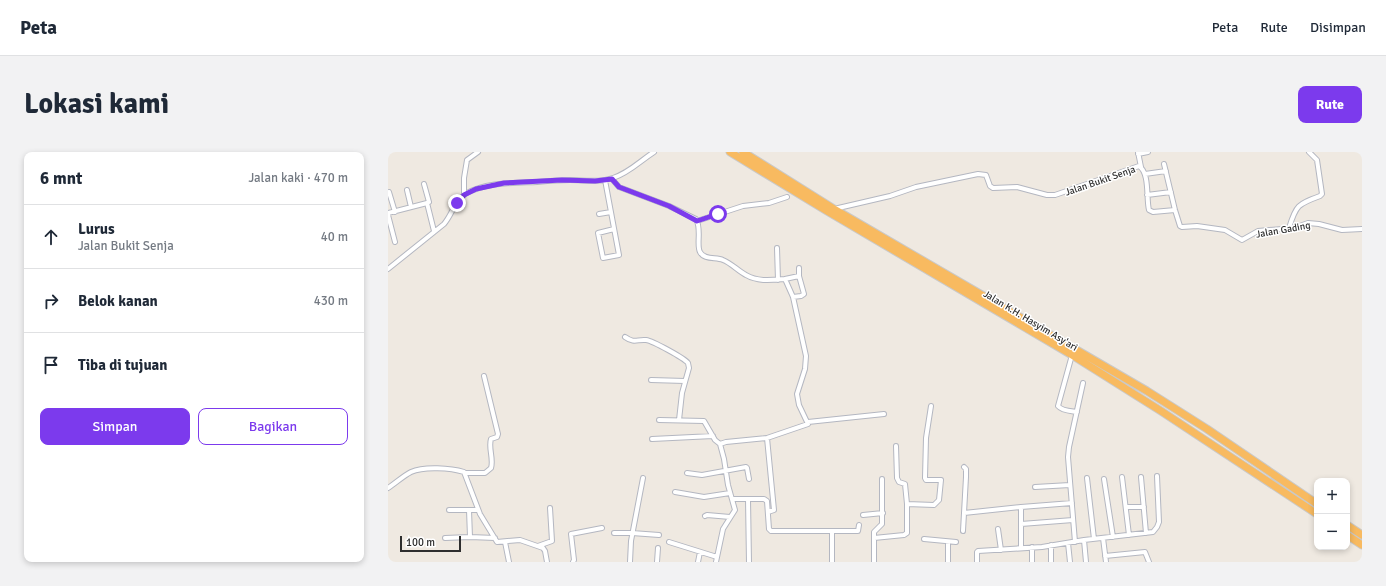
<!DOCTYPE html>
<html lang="id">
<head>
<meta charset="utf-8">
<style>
	:root { --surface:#fff; --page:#f2f2f3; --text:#1f2937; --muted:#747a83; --line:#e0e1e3; --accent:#7c3aed }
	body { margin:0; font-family:Signika,sans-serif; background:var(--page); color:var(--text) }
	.controls { position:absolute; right:12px; bottom:12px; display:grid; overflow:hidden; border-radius:8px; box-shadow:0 2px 6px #0003 }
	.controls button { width:36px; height:36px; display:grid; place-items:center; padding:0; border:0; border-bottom:1px solid var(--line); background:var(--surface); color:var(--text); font:20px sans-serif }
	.scale { position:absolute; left:12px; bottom:10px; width:61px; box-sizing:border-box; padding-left:4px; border:2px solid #2e2e2e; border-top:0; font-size:11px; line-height:14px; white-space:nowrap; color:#2e2e2e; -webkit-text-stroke:3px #fff; paint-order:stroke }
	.stop { position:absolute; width:12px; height:12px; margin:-9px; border:3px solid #7c3aed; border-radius:50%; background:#fff }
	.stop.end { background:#7c3aed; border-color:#fff; box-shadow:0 1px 4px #0008 }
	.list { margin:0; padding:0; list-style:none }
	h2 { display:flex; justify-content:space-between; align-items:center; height:52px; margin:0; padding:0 16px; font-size:17px }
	h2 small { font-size:13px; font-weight:400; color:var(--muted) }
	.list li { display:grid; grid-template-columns:26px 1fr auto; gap:12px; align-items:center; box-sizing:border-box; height:64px; padding:0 16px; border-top:1px solid var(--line) }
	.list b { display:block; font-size:15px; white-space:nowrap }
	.list p { margin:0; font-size:13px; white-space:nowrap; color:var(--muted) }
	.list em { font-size:13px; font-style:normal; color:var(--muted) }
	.actions { display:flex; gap:8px; padding:12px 16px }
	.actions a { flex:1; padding:9px 0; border:1px solid var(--accent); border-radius:8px; text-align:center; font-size:14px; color:var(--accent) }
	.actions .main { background:var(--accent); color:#fff }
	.icon { flex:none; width:22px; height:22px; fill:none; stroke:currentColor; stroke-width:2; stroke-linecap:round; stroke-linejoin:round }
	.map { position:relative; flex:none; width:974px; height:410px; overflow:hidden; border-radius:8px }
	header { display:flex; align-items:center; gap:24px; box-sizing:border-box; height:56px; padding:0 20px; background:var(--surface); border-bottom:1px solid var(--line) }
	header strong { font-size:19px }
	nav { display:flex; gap:22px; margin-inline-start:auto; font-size:14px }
	.intro { display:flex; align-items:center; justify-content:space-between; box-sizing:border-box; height:96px; padding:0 24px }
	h1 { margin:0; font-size:28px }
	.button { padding:10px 18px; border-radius:8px; background:var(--accent); color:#fff; font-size:14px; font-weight:700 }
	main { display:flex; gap:24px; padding:0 24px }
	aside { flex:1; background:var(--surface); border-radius:8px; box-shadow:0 2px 6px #0003 }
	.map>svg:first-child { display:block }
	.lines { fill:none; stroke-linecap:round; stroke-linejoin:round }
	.minor-casing { stroke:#b4b7c1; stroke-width:6 }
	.trunk-casing { stroke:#c9c9c9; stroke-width:9 }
	.minor { stroke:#fff; stroke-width:4 }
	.trunk { stroke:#f8ba60; stroke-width:7 }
	.route { stroke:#7c3aed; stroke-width:5 }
	.labels { text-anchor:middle; stroke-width:3; stroke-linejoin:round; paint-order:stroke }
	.street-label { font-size:10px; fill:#2e2e2e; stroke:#fff }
</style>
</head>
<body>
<header>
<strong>Peta</strong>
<nav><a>Peta</a><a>Rute</a><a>Disimpan</a></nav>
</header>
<div class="intro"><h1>Lokasi kami</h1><a class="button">Rute</a></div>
<main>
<aside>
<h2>6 mnt<small>Jalan kaki · 470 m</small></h2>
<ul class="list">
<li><svg class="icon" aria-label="ahead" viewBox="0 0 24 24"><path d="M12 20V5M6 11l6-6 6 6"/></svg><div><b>Lurus</b><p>Jalan Bukit Senja</p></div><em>40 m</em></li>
<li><svg class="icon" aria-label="right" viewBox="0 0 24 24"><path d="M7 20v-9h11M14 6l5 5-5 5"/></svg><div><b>Belok kanan</b></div><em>430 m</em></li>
<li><svg class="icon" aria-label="arrive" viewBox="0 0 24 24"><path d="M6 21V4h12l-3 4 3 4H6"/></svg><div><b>Tiba di tujuan</b></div></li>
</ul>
<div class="actions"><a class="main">Simpan</a><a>Bagikan</a></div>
</aside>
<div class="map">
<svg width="974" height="410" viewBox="0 0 974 410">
	<rect width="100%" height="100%" fill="#efe9e1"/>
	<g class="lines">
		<defs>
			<path id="minor" d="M750 0 753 15
				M750 2 760 0
				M776 12 787 58 792 74 794 75 809 74 837 78 854 88 870 79 906 76 920 71 931 72 954 78 974 77
				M757 22 778 19
				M224 27 231 35 281 54 308 67C314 77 308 93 312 100 316 108 328 105 335 108 343 111 350 119 358 123 370 130 384 128 397 127L405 145 418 204 417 217 409 242 411 253 420 272 379 286 338 290 332 292 336 307 340 333 347 358 335 377 328 410
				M217 28 231 103 215 106 210 81 226 77
				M36 32 41 50 39 51
				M19 38 23 55
				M1 40 7 60
				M76 43V26L79 8 90 0
				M759 43 783 40
				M446 57 502 44 528 35 590 22 598 23 602 34 605 36 629 35 659 43H667L751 14C762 21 758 47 761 58L765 60 787 58
				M0 61 39 51 46 79
				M211 62 223 60
				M0 63 7 90
				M309 69 355 54 381 51 399 45
				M901 76C908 53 910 52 932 44L934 42 929 8 921 0
				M389 96 390 128
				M0 117 56 72C64 63 67 48 77 42 98 30 125 31 149 30 160 29 171 28 182 28 196 28 211 31 225 26 241 21 252 9 266 0
				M397 127 411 124
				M405 145 413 144 416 142 411 124V116
				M237 185C247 192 249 187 258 188 265 189 296 206 300 211L301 216 294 241 291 268
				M684 203 670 254C674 259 683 259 689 260
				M263 228 297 229
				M271 268 316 269 327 288 332 292
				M420 270 496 262
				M379 286 386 358 380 360
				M264 287 325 284
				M508 294 509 326 511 330 517 332 519 352
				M77 321H97L103 316C106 307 100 296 103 287L109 285 110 282 96 224
				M299 321 314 323 358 315 359 316 361 327
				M734 325 741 383
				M753 325 758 381
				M699 326 706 387
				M716 327 725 385
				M647 335 682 333
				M0 336C8 331 15 324 23 320 36 314 63 316 76 320L92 362 109 390 132 388 155 396 157 399 159 410
				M287 340 316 345 342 341
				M344 347H360L361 410
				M360 347H376L379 349 381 377 383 379H470L471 373
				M738 355H756
				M61 358H90
				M81 358 82 385 107 386
				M576 361 633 355
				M475 363 495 361
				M317 364 319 363 342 365
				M633 372 685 368
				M610 377 613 398
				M575 379 578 325V317L576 315
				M226 381H244L271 383
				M57 386 82 385
				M486 386V380L494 372V327
				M715 386 718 410
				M536 387 568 390
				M696 388 698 410
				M117 390 121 410
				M281 390 329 405
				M560 390V410
				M687 390 680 305 681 295 695 231
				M680 391 682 410
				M663 393V410
				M150 394 164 389 162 356
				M644 395V410
				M633 396V355L684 351
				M717 404 757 400 761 410
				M185 410 186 408 183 382 214 376
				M242 410 243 389 255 326
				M269 410 270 396
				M310 410 312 400
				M444 410V379
				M486 410V386L516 383 519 381V352L546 353 551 348 553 328H538L537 326 538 286 543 254
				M589 410V400L590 399 654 395 696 388 765 380 769 375 771 370 769 324"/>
			<path id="trunk" d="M342 0 439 59 684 203 773 259 929 362
				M355 0 446 57 759 239 819 277 929 352
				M959 373 974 383
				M959 383 974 393"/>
		</defs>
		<use href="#minor" class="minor-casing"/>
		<use href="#trunk" class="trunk-casing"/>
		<use href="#minor" class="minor"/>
		<use href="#trunk" class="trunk"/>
	</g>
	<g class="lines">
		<path class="route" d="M69 51 76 43 88 37 116 31 174 28 207 29 224 27 231 35 281 54 309 69 330 62"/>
	</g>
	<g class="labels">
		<g class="street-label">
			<text transform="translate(712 28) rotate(-19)" y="4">Jalan Bukit Senja</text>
			<text transform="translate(895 77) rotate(-10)" y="4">Jalan Gading</text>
			<text transform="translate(643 168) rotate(31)" y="4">Jalan K.H. Hasyim Asy'ari</text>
		</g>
	</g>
</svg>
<div class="controls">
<button>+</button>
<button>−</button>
</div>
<div class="scale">100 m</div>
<div class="stop" style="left:330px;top:62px"></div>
<div class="stop end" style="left:69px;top:51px"></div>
</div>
</main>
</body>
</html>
